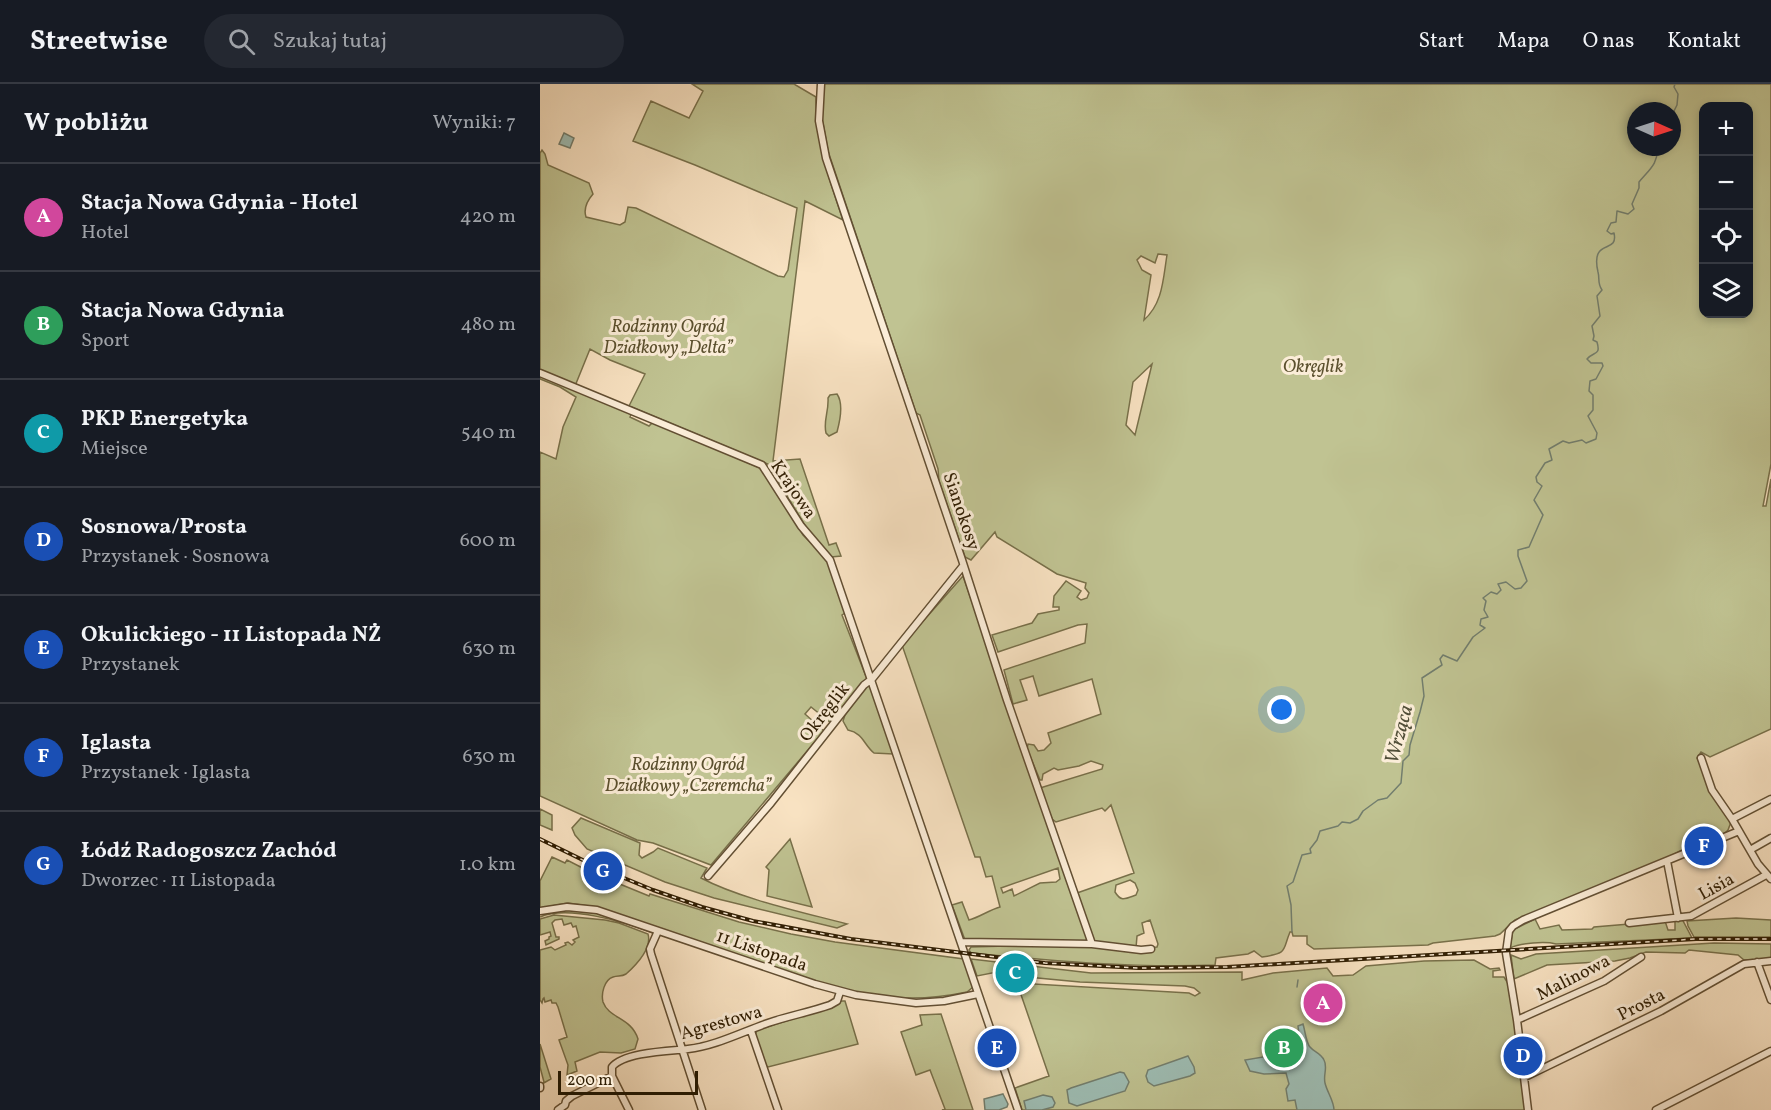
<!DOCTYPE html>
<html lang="pl">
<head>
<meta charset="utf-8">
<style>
	:root { --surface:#171b24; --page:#242831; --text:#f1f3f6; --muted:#9ea1a6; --line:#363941; --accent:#b45309 }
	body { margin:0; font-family:Vollkorn,serif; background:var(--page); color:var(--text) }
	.controls { position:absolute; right:18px; top:18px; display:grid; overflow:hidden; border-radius:12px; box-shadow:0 3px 9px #0003 }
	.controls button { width:54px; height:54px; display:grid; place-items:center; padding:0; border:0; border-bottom:2px solid var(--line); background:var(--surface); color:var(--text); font:30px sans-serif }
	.compass { position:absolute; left:1087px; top:18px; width:54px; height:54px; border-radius:50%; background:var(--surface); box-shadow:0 3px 9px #0003; rotate:93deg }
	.scale { position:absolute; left:18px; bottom:15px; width:140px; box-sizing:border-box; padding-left:6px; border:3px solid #301e03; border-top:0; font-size:16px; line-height:21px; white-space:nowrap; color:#301e03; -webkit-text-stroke:4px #fbedd8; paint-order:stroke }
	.you { position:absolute; left:742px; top:626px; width:21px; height:21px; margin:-15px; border:4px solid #fff; border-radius:50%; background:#1a73e8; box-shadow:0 0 0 9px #1a73e833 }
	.badge { display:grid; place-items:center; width:39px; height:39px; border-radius:50%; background:var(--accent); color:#fff; font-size:20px; font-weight:700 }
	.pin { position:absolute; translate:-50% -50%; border:3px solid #fff; box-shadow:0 2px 6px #0006 }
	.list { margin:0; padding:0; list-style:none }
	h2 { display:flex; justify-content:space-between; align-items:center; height:78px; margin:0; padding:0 24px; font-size:26px }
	h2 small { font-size:20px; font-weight:400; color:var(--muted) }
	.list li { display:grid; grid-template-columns:39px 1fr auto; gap:18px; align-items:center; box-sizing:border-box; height:108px; padding:0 24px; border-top:2px solid var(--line) }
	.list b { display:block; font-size:22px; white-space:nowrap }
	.list p { margin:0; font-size:20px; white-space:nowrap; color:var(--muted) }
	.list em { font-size:20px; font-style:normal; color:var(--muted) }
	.icon { flex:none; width:33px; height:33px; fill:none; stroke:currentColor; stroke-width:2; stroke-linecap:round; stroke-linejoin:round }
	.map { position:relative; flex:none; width:1231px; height:1026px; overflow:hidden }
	header { display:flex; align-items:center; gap:36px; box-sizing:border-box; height:84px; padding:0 30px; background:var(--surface); border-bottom:2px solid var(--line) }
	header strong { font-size:28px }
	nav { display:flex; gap:33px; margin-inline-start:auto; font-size:21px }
	.search { width:420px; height:54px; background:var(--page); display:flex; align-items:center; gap:15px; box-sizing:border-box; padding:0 21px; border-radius:33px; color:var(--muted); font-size:22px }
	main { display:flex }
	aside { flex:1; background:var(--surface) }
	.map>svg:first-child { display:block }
	.green { fill:#c0c392; stroke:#78704a; stroke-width:1.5; fill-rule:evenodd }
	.water { fill:#9ebeb5; stroke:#727e6e; stroke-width:1.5 }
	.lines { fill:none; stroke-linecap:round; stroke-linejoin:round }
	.stream { stroke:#727e6e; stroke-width:1.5 }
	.minor-casing { stroke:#624f33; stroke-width:9 }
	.minor { stroke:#fbedd8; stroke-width:6 }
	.rail-casing { stroke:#301e03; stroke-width:4 }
	.rail { stroke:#fbedd8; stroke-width:1.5; stroke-dasharray:4.5; stroke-linecap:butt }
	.labels { text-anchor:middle; stroke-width:6; stroke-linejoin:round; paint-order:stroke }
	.park-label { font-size:18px; font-style:italic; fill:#5b502e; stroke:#fbedd8 }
	.street-label { font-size:18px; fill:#301e03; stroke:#fbedd8 }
	.water-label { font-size:20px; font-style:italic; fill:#514e38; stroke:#fbedd8 }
</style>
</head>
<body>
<header>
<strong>Streetwise</strong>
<div class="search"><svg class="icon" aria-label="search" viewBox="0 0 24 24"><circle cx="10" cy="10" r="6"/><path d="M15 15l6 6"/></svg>Szukaj tutaj</div>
<nav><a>Start</a><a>Mapa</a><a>O nas</a><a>Kontakt</a></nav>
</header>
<main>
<aside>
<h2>W pobliżu<small>Wyniki: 7</small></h2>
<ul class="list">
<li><span class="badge" style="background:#d1479c">A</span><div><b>Stacja Nowa Gdynia - Hotel</b><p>Hotel</p></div><em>420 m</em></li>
<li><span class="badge" style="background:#2e9e5b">B</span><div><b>Stacja Nowa Gdynia</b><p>Sport</p></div><em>480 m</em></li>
<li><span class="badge" style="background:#0f9aa8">C</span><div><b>PKP Energetyka</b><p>Miejsce</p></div><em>540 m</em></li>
<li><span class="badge" style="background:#1a4fb4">D</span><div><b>Sosnowa/Prosta</b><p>Przystanek · Sosnowa</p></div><em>600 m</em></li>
<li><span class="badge" style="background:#1a4fb4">E</span><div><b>Okulickiego - 11 Listopada NŻ</b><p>Przystanek</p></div><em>630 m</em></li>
<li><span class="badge" style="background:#1a4fb4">F</span><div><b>Iglasta</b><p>Przystanek · Iglasta</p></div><em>630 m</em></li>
<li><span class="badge" style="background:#1a4fb4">G</span><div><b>Łódź Radogoszcz Zachód</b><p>Dworzec · 11 Listopada</p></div><em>1.0 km</em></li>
</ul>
</aside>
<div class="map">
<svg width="1231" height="1026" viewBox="0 0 1231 1026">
	<rect width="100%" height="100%" fill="#f9e3c3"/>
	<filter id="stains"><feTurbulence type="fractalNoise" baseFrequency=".00333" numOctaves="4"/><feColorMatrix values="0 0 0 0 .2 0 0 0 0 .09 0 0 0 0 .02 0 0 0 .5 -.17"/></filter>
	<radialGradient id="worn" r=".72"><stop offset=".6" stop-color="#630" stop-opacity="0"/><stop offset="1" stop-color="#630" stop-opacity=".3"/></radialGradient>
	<path class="green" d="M152 0H254L276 13C275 58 289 94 303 136L265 117 233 377 260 375 289 461 296 459 301 472 291 473 267 445 228 380 89 322 105 290 70 276 50 265 35 302 0 288V69L2 66 5 70 8 81 49 99 53 110C47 117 43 124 46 133L80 141 85 138 88 123 96 124 238 192 244 193 248 186 257 124 155 81 93 57 111 17 149 34 163 7Z
		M284 0H1231V380L1223 422H1226L1231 395V645L1170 673 1161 668 1157 674 1191 738 1188 746 1182 752 1146 764 1119 778 975 836 960 850 955 852 893 859 888 861 774 865 767 860V852H753L752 848H750C742 867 749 869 722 873L714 867 708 870 676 874 675 881C593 884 512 877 431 869L429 866 431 863 467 862 425 856 412 821 422 818 429 836C440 833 449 826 460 823L452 792 446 793 440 773H435L362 561 423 492 547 851V860L554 861 537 809 594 789 571 721 565 727 562 724 516 738 512 735 500 704 562 685 563 681 551 677 539 682 518 686 514 684 503 690 502 696H500L487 665 488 660 494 661 498 667 504 666 511 659 508 649 561 630 552 595 499 612 493 592 480 596 487 616 473 620 464 586 545 559 547 540 538 541 458 568 452 551 492 539 498 530 519 526V523H513L514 512 526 497 541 507 537 513 541 516 547 514 549 509 545 504 546 499 517 490 457 453 455 448 431 476 425 473 399 397 398 385 380 331 376 329 288 67 282 34ZM1164 22H1208V230H1164ZM1096 27H1132V63H1096ZM618 170 627 171C623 195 623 219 604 236L611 191 602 186 597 176 601 172 615 179ZM612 280 595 351 586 341 593 298ZM518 784 520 795 516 798 500 799 474 812 472 805 463 809 461 804ZM590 796 595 799 598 806 596 811C585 815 581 818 575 808L576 801ZM610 836 618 860 617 863 596 864 597 852 604 849 602 839Z
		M0 290 92 328 90 333 109 342 113 338 225 386 263 451 287 475 305 529 302 531 327 595 291 639 271 623 265 630 284 647 171 781 113 759 97 756 0 712V368L16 375 23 343 36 313 20 303 0 295Z
		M297 310C304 320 300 337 297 348L289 352 286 349C283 337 289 327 288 314L290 311Z
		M327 601H330L353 670 334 669C324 661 323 649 308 646L303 637 305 631Z
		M0 725 12 731V746L0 741Z
		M41 734 100 759 99 771 102 774 113 768 118 764 167 784 161 794C201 815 262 828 307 840L297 844 174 814 125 798 47 765 35 751 32 744Z
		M250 755 272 823 227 812 229 786 226 783Z
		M12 773 25 779 27 776 64 795 65 794 109 812 110 810 199 838 251 850 295 858 424 875 433 903 427 908C370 920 331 913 277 898L56 823 28 819 0 824V797Z
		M32 826 57 829 113 848V849C85 838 29 821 0 833L12 828Z
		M14 831 65 836 79 839 108 850C112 864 96 881 86 890 81 893 78 891 73 893 64 896 61 910 63 918 69 935 91 933 98 955L95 965 81 969 60 968 35 978 37 987 27 991 28 981 19 956 27 953 18 923 16 919H12L11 916 5 918 4 914 3 915 2 919 0 916V866L11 863 15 866 26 861 25 859 28 858 32 861 35 858 33 856 39 853 36 842 33 843 31 839 24 841 22 835 15 836 12 839 16 853H19V855L6 861 5 857 9 855V853L11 852 10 848 0 851V835Z
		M1196 834 1231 836V853H1154L1148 842 1147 837Z
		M995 835 1000 845 1019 841 1022 846 1052 845 1054 843 1125 837 1128 846H1135V837L1142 835 1152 854 1016 860C1005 857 981 859 970 864L973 846Z
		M1174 859 1231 860V875L1204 876 1198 871 1149 866 1145 869 1106 868 1090 874 1075 877 1007 881 974 895 971 871 981 875 996 870Z
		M431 875 551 889 702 888V896L733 889 787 884 793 892 813 891 826 882 884 877 934 876 950 885 959 884 960 886 953 887V893H964L969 901 986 1026H482L475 1004 509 992 477 899 649 909 655 912 660 909 654 904 645 902 540 898 477 892 478 888 474 887 472 890 467 886 437 892Z
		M299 917H305L318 960 228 983 225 981 215 951 217 946 295 922Z
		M401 930 433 1026H402L405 1025 390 986 376 991 361 948 382 941 380 931Z
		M0 960 11 995 2 1000 4 998 0 983Z"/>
	<path class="water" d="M24 49 34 54 30 64 19 60Z
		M763 940C765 946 766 959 770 963 774 968 781 969 784 976 788 983 783 991 785 999 787 1008 794 1017 794 1026H757L755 1016 748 1017 746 1005 749 1000 746 989 724 990 710 987 705 976 747 969V961L760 959 758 942Z
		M648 972 654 983 655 989 650 992 614 1002 608 998 606 992 608 986Z
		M580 988 584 989 589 998 585 1007 537 1022 529 1019 527 1006 531 1004Z
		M463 1010 468 1020 467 1023 459 1026H445L444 1015Z
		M503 1011 512 1013 515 1019 513 1023 502 1026H486L484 1017Z"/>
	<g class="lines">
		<path class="stream" d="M1132 45 1139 38 1134 27 1137 21 1138 10 1134 3 1135 0
			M1132 47V53
			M752 848 751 821 747 802 753 798 762 771 771 769 770 765 777 756 780 747 798 742 802 738 810 739 818 735 823 727 838 716 847 714 861 699 863 677 869 671 870 661 880 628 884 612 882 594 902 581 900 575 903 571 917 577 933 553 945 544 940 541 941 535 948 533 944 526 946 517 943 514 951 508 957 510 961 506 958 500 966 498 975 505 981 504 987 497 978 472V466L989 463 1003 431 994 416 1002 402 997 398 996 393 1005 379 1012 376 1009 365 1023 357 1029 359 1042 356 1046 359 1056 355 1057 349 1048 332 1053 326V311L1049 307 1050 297 1056 295 1063 282 1062 279H1051L1047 275C1054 267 1061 272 1057 258L1053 256 1054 252 1052 242 1060 232 1057 212 1062 206C1057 199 1060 195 1058 188 1050 153 1079 171 1074 149L1071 150 1067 147 1071 139 1076 138 1077 127 1088 130 1094 125 1092 120 1099 104V98C1109 86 1119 79 1117 63
			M757 903 758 896"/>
		<defs>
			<path id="minor" d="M281 0 279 37 286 74 422 476 467 616 552 860
				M0 289 222 381 261 442 290 476 478 1026
				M1161 674 1172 706 1192 735 1218 780 1231 795
				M1192 735 1231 715
				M1210 766 1231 754
				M1127 777 1138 834
				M168 792 231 719 324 601 332 595 423 482
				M0 827 27 823 57 826 275 900 316 911 376 919 404 917 438 910
				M1089 839 1151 832 1226 791
				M118 847 110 865 111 870 162 1026
				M421 858 552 860 601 866 611 865
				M1217 878 1231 916
				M977 936 1064 897 1101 873
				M211 947 238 1026
				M985 993 1121 927 1204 880 1231 877
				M0 1002V1004
				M18 1026 25 1021 26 1017 32 1012 72 992
				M89 1026 72 992V983C84 968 129 967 148 965 175 962 202 948 228 939 248 932 270 928 290 921L297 917 300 908
				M988 1026 977 936 966 869 969 847 973 842 983 836 1199 747
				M1116 1026 1231 967"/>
		</defs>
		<use href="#minor" class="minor-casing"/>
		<use href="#minor" class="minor"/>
		<defs>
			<path id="rail" d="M0 755 55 782 113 806 162 823 213 837 311 855 505 879 599 884 687 883 1156 855H1231"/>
		</defs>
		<use href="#rail" class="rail-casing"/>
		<use href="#rail" class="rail"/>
	</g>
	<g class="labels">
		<g class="park-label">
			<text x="128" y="248">Rodzinny Ogród<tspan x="128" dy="21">Działkowy „Delta”</tspan></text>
			<text x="773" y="288">Okręglik</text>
			<text x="148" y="686">Rodzinny Ogród<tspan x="148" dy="21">Działkowy „Czeremcha”</tspan></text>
		</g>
		<g class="street-label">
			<text transform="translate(254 405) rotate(56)" y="6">Krajowa</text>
			<text transform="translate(422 427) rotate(71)" y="6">Sianokosy</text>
			<text transform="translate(284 628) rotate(-52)" y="6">Okręglik</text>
			<text transform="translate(1176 802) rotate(-29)" y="6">Lisia</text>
			<text transform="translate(222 866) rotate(19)" y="6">11 Listopada</text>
			<text transform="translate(1033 893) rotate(-27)" y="6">Malinowa</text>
			<text transform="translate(1101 920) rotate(-27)" y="6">Prosta</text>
			<text transform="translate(181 938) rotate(-16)" y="6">Agrestowa</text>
		</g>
		<g class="water-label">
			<text transform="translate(858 650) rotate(-75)" y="7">Wrząca</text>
		</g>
	</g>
	<rect width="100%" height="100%" filter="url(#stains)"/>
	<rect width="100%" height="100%" fill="url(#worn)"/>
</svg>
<div class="controls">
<button>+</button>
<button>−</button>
<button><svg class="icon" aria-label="locate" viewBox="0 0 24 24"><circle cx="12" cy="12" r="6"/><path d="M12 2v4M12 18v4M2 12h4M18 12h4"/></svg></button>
<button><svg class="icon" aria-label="layers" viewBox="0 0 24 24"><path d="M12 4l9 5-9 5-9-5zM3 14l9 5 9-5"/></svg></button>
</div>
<svg class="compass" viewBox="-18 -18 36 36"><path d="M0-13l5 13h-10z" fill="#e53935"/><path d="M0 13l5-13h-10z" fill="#9ea1a6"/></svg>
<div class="scale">200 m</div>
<div class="you"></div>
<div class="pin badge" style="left:783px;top:919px;background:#d1479c">A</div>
<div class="pin badge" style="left:744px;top:964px;background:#2e9e5b">B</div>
<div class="pin badge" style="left:475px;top:889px;background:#0f9aa8">C</div>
<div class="pin badge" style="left:983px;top:972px;background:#1a4fb4">D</div>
<div class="pin badge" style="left:457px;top:964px;background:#1a4fb4">E</div>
<div class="pin badge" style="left:1164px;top:762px;background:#1a4fb4">F</div>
<div class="pin badge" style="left:63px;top:787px;background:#1a4fb4">G</div>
</div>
</main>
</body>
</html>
